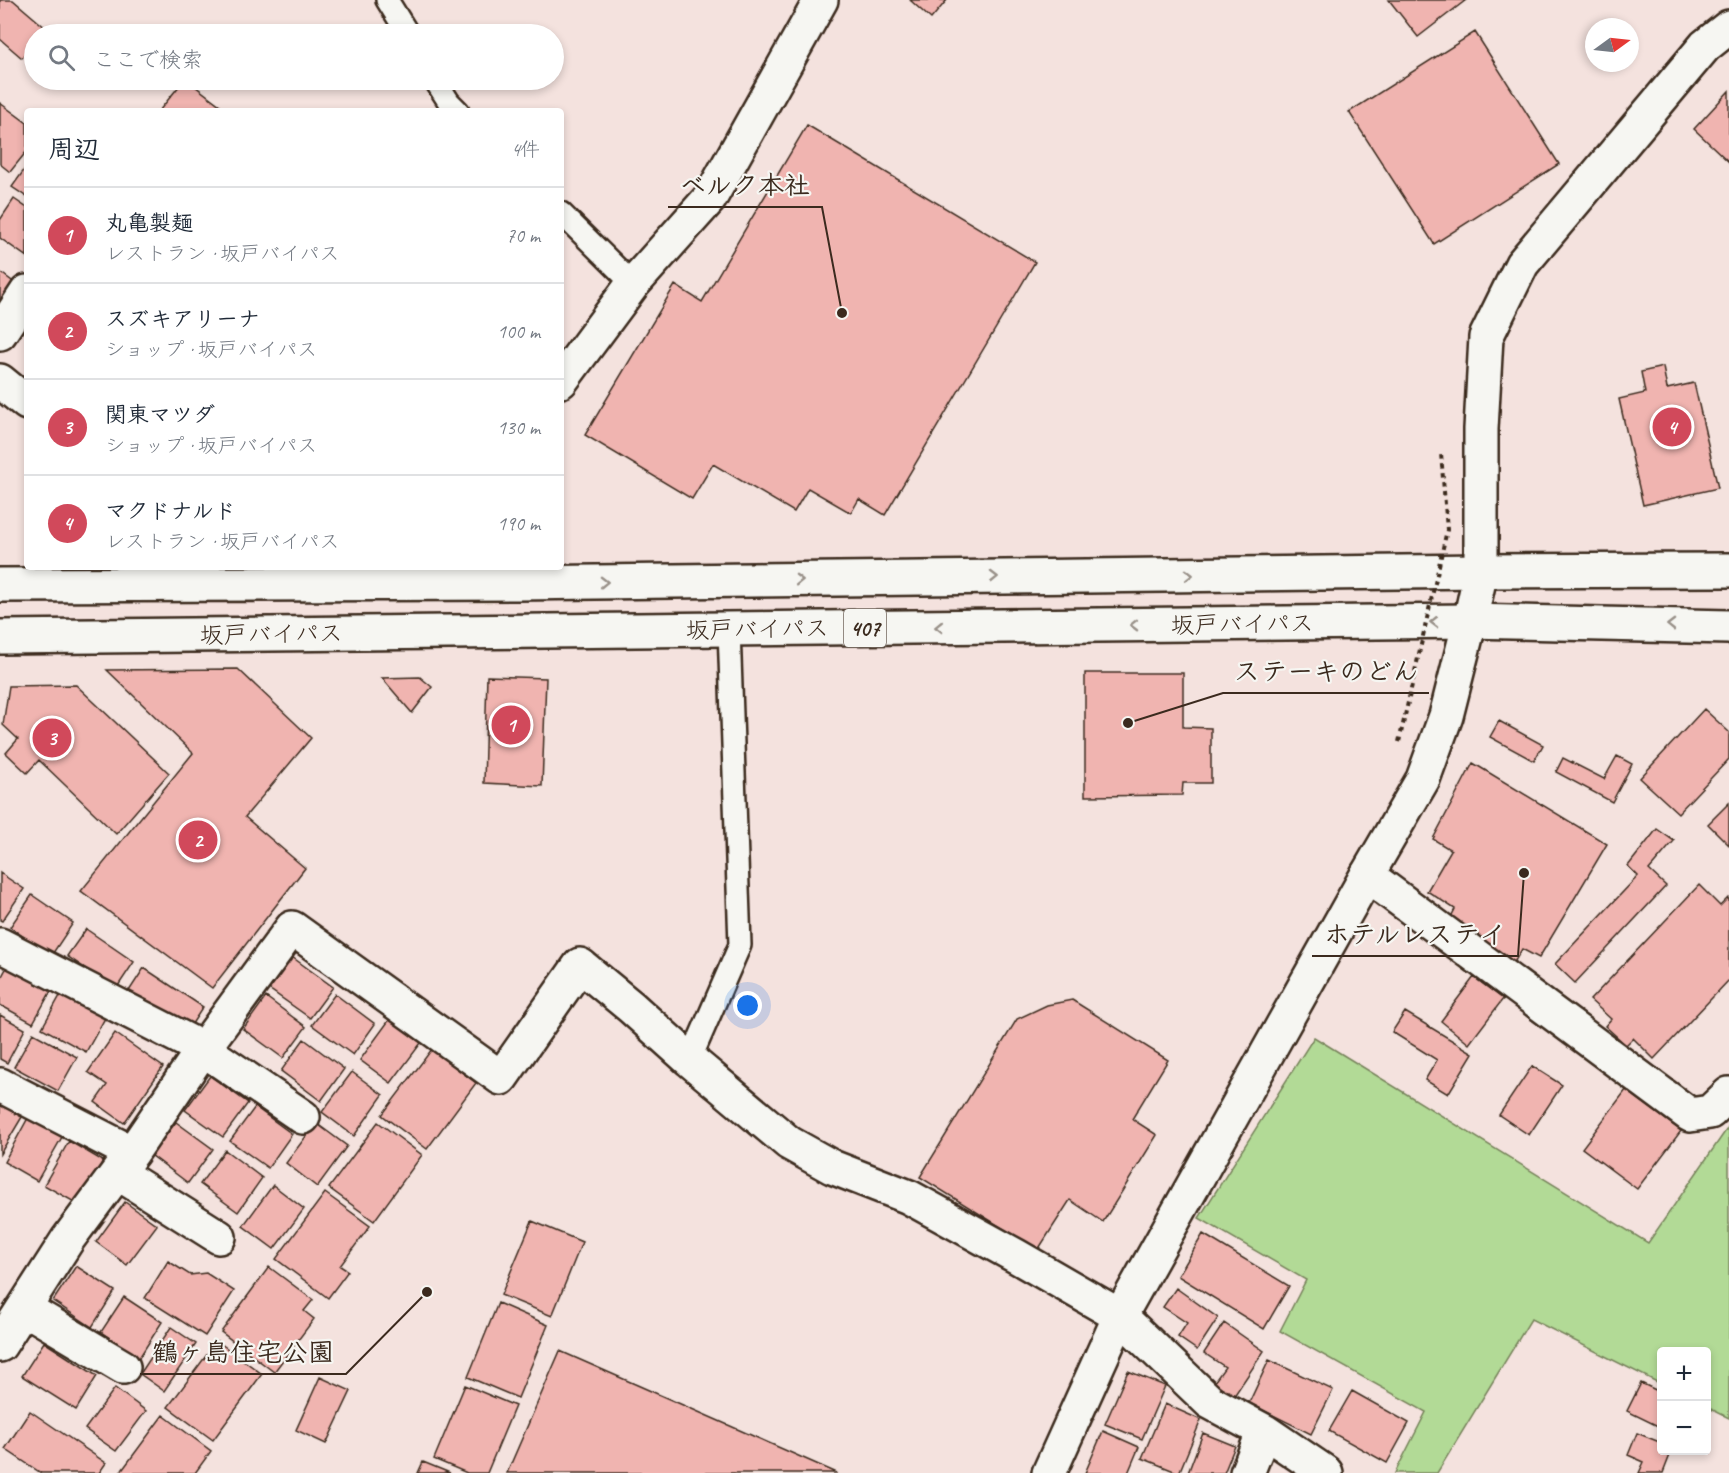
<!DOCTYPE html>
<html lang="ja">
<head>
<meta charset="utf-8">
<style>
	:root { --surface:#fff; --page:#f2f2f3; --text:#1f2937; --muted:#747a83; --line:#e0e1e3; --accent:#d1495b }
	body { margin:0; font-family:Caveat,"Klee One",sans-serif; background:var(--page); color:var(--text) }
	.controls { position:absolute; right:18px; bottom:18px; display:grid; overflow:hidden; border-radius:6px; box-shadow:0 3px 9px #0003 }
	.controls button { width:54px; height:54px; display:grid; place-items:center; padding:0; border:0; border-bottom:2px solid var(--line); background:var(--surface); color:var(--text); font:30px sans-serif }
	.compass { position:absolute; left:1585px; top:18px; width:54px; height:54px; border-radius:50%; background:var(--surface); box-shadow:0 3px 9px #0003; rotate:75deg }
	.you { position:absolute; left:748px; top:1006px; width:21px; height:21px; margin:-15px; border:4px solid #fff; border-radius:50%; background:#1a73e8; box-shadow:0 0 0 9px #1a73e833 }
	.badge { display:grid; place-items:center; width:39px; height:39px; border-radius:50%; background:var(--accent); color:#fff; font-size:20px; font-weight:700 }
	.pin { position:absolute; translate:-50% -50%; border:3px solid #fff; box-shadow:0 2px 6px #0006 }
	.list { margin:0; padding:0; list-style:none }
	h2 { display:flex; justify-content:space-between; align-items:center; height:78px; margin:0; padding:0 24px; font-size:26px }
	h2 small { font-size:20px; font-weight:400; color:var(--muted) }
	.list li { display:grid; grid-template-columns:39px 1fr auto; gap:18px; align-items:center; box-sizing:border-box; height:96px; padding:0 24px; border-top:2px solid var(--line) }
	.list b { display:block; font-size:22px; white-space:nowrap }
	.list p { margin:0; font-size:20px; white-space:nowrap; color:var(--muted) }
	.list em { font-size:20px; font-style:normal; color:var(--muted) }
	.icon { flex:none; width:33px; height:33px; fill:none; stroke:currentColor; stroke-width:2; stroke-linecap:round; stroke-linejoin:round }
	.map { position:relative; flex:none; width:1729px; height:1473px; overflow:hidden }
	.search { position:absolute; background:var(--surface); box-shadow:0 3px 9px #0003; left:24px; top:24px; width:540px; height:66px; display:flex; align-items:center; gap:15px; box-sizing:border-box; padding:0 21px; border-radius:33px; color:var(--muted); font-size:22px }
	.panel { position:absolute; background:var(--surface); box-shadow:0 3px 9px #0003; left:24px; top:108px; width:540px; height:462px; border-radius:6px }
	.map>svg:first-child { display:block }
	.green { fill:#b2da96; stroke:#76825a; stroke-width:1.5 }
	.building { fill:#f0b4b0; stroke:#3b2a1e; stroke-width:1.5 }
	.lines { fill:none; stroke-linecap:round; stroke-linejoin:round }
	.service-casing { stroke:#3b2a1e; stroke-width:26 }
	.minor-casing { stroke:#3b2a1e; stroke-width:38 }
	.tertiary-casing { stroke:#3b2a1e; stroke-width:38 }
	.trunk-casing { stroke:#3b2a1e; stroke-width:38 }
	.service { stroke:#f6f6f2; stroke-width:21 }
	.minor { stroke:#f6f6f2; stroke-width:33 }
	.tertiary { stroke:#f6f6f2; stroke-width:33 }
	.trunk { stroke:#f6f6f2; stroke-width:33 }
	.path-bridge { stroke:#3b2a1e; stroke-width:4; stroke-dasharray:4.5 4.5; stroke-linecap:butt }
	.oneway { stroke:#989088 }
	.labels { text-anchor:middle; stroke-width:4.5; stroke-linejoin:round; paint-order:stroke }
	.shield { fill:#f6f6f2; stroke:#73675e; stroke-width:1.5 }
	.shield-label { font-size:22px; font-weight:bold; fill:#3b2a1e }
	.street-label { font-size:24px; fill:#3b2a1e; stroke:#f6f6f2 }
	.leader { fill:none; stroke:#3b2a1e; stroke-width:2 }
	.callout-dot { fill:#3b2a1e; stroke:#f6f6f2; stroke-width:2 }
	.callout-label { font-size:26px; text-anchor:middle; font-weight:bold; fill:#3b2a1e; stroke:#f6f6f2; stroke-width:4.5; stroke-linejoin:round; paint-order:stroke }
</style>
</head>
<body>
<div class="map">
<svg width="1729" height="1473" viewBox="0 0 1729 1473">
	<rect width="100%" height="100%" fill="#f4e2de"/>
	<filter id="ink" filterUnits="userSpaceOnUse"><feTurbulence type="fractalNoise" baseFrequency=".0167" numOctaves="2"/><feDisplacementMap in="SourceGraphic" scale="12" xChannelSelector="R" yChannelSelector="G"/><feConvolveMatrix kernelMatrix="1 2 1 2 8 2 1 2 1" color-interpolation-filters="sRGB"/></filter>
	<g filter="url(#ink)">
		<path class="green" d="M1314 1037 1648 1243 1729 1126V1418L1707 1407 1706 1352H1662L1661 1384 1531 1319 1437 1473H1395L1426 1412 1280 1331 1306 1280 1199 1218Z"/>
		<path class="building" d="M0 0H13L47 29 42 34H34V43L22 58 0 39Z
			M910 0H947L931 19Z
			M1389 0H1466L1418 37Z
			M1475 32 1559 164 1434 244 1349 112Z
			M184 80H187L221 106 217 111H159Z
			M1729 91V162L1694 129Z
			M0 103 27 123V151L10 172 0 164Z
			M807 125 1035 262 885 515 859 499 851 513 808 488 794 512 713 464 692 499 585 435 675 285 702 302Z
			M27 166V197L12 187Z
			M14 199 27 208V257L0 238V220Z
			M0 272 16 284 0 305Z
			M1663 367 1667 389 1694 383 1718 488 1643 505 1619 399 1645 393 1641 372Z
			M238 669 311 738 245 817 305 868 212 988 81 891 193 753 107 670Z
			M1085 673H1183V727L1211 728V783H1183L1182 795 1085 796Z
			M487 676 546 678 542 786 484 783Z
			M420 677 432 687 412 713 382 678Z
			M76 685 169 773 116 834 39 760 27 773 6 753 18 739 3 725 9 686Z
			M1704 709 1729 732V759L1678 813 1640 778Z
			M1499 721 1543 745 1534 761 1490 737Z
			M1617 756 1632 764 1612 802 1556 772 1563 758 1604 779Z
			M1473 763 1607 844 1539 958 1522 949 1512 966 1450 919 1455 909 1427 891 1451 850 1433 839Z
			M1729 803V845L1708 824Z
			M1657 829 1674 841 1649 870 1666 886 1575 983 1555 964 1638 876 1628 866Z
			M0 873 24 889 2 921 0 920Z
			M1699 885 1720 906 1728 898 1729 900V980L1654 1059 1633 1038 1626 1045 1605 1026 1611 1019 1590 1000Z
			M32 895 73 923 51 956 10 927Z
			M86 929 134 962 116 989 67 956Z
			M292 957 333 987 310 1018 269 989Z
			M8 965 52 989 33 1023 0 1005V980Z
			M144 968 203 1007 188 1030 129 991Z
			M1474 977 1503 999 1469 1044 1441 1021Z
			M61 994 105 1018 86 1052 42 1028Z
			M335 994 375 1024 353 1055 312 1025Z
			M266 997 306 1027 283 1058 243 1029Z
			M1072 1000 1168 1060 1132 1119 1157 1135 1103 1222 1070 1200 1038 1250 920 1177 1017 1019 1047 1005Z
			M1405 1012 1473 1053 1448 1094 1425 1080 1437 1060 1392 1032Z
			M0 1015 25 1029 7 1063 0 1059Z
			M390 1019 421 1043 391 1083 360 1060Z
			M33 1033 77 1057 58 1091 14 1067Z
			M115 1033 163 1067 124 1123 95 1102 107 1085 88 1072Z
			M304 1039 344 1069 321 1101 281 1071Z
			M432 1049 476 1083 427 1149 382 1115Z
			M1532 1066 1562 1085 1529 1135 1499 1115Z
			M352 1072 383 1095 354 1136 322 1112Z
			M210 1076 248 1103 223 1137 185 1110Z
			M1626 1090 1681 1131 1637 1189 1582 1148Z
			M0 1104 22 1117 0 1154Z
			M255 1107 292 1134 268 1168 230 1141Z
			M28 1118 62 1137 37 1181 4 1162Z
			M176 1122 213 1149 188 1183 151 1155Z
			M378 1122 422 1155 374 1221 329 1188Z
			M316 1123 347 1146 317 1187 286 1163Z
			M69 1141 103 1161 78 1204 44 1185Z
			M225 1150 262 1178 238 1212 200 1184Z
			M273 1185 304 1209 274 1249 243 1226Z
			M325 1193 370 1226 340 1266 348 1271 328 1298 276 1259Z
			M125 1202 157 1225 127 1265 96 1242Z
			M532 1221 582 1242 552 1316 501 1295Z
			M1203 1234 1289 1286 1264 1329 1178 1276Z
			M168 1261 190 1275 206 1273 234 1291 205 1336 145 1298Z
			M76 1266 115 1291 92 1327 53 1301Z
			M269 1267 313 1300 304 1311 314 1319 274 1372 221 1332Z
			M1176 1288 1218 1318 1197 1350 1178 1337 1187 1323 1163 1307Z
			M124 1297 162 1322 139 1358 101 1332Z
			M498 1303 548 1325 518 1398 468 1377Z
			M1224 1323 1264 1351 1234 1396 1214 1382 1225 1367 1204 1353Z
			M171 1327 196 1344 164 1391 140 1374Z
			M217 1341 262 1374 213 1440 168 1407Z
			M44 1342 97 1376 76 1410 22 1376Z
			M560 1351 837 1473H507Z
			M1269 1360 1333 1390 1311 1434 1249 1403Z
			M1128 1371 1165 1386 1142 1439 1105 1424Z
			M320 1377 351 1391 326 1444 296 1430Z
			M1641 1383 1662 1393V1428L1627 1411Z
			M465 1385 515 1406 487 1473H467L434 1459Z
			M115 1388 146 1411 116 1451 85 1429Z
			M1352 1391 1409 1423 1387 1463 1329 1431Z
			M1165 1404 1201 1420 1179 1473 1142 1458Z
			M30 1411 106 1463 99 1473H41L5 1449Z
			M163 1415 211 1451 195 1473H120Z
			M1103 1431 1139 1447 1128 1473H1085Z
			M1203 1433 1235 1446 1224 1473H1188Z
			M1637 1433 1662 1443V1450H1672L1663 1473H1639L1644 1462 1628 1455Z
			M423 1462 450 1473H418Z"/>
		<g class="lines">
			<defs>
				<path id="service" d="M387 0 408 34
					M435 80 449 102 458 111
					M561 213 633 284
					M690 1060 740 945 729 629"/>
				<path id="minor" d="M0 333 27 292
					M0 381 27 403
					M561 381 633 284 710 198 821 0
					M1481 571V429L1486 337 1522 264 1705 46 1729 27
					M1367 875 1690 1115 1710 1112 1729 1094
					M0 945 203 1049 303 1117
					M0 1085 132 1153
					M118 1173 219 1237
					M24 1308 123 1367
					M0 1345 68 1239 132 1153 203 1049 292 928 501 1078 580 965 631 1007 690 1060 789 1143 832 1167 909 1197 1016 1256 1120 1316 1210 1402 1264 1431 1326 1473
					M1247 1473 1264 1431"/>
				<path id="tertiary" d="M1049 1473 1120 1316 1367 875 1423 779 1446 716 1470 621 1481 571"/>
				<path id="trunk" d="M0 585 518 583 1481 571 1729 570
					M0 637 1470 621 1729 627"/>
			</defs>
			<use href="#service" class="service-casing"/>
			<use href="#minor" class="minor-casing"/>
			<use href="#tertiary" class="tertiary-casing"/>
			<use href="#trunk" class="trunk-casing"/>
			<use href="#service" class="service"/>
			<use href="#minor" class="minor"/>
			<use href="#tertiary" class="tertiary"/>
			<use href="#trunk" class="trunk"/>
			<path class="path-bridge" d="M1399 742 1447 530 1441 453"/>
		</g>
		<defs><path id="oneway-chevron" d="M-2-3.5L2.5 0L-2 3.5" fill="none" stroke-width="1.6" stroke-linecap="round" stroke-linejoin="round" transform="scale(1.5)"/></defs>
		<g class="oneway">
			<use href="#oneway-chevron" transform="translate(1189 575) rotate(-1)"/>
			<use href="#oneway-chevron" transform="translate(994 577) rotate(-1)"/>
			<use href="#oneway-chevron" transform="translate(799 580) rotate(-1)"/>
			<use href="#oneway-chevron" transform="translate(604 582) rotate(-1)"/>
			<use href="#oneway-chevron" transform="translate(1434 622) rotate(179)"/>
			<use href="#oneway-chevron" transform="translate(1134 625) rotate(179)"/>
			<use href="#oneway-chevron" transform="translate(1671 625) rotate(-179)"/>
			<use href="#oneway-chevron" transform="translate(939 627) rotate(179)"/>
		</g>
	</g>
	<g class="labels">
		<rect class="shield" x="844" y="609" width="42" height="38" rx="4.5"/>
		<g class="shield-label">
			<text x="865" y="636">407</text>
		</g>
		<g class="street-label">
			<text transform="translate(1242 624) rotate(-1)" y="8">坂戸バイパス</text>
			<text transform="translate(757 629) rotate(-1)" y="8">坂戸バイパス</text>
			<text transform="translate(271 634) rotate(-1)" y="8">坂戸バイパス</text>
		</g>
	</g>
	<path class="leader" d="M842 313L822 207H668M1128 723L1223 693H1429M1524 873L1518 956H1312M427 1292L346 1374H140"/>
	<g class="callout-dot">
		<circle cx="842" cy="313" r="6"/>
		<circle cx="1128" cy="723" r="6"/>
		<circle cx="1524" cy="873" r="6"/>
		<circle cx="427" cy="1292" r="6"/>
	</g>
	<g class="callout-label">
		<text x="745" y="194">ベルク本社</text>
		<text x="1326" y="680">ステーキのどん</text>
		<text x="1415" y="943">ホテルレステイ</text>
		<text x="243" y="1361">鶴ヶ島住宅公園</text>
	</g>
</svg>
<div class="controls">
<button>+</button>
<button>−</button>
</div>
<svg class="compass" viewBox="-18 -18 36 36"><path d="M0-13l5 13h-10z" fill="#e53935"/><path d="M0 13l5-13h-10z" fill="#747a83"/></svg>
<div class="you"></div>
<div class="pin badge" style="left:511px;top:725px">1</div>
<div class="pin badge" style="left:198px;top:840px">2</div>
<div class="pin badge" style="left:52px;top:738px">3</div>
<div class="pin badge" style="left:1672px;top:427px">4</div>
<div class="search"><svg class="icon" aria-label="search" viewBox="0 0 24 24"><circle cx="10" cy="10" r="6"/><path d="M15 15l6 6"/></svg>ここで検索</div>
<section class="panel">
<h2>周辺<small>4件</small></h2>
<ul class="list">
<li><span class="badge">1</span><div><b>丸亀製麺</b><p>レストラン · 坂戸バイパス</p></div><em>70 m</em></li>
<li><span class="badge">2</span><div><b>スズキアリーナ</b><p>ショップ · 坂戸バイパス</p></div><em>100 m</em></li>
<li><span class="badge">3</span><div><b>関東マツダ</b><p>ショップ · 坂戸バイパス</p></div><em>130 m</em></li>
<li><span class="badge">4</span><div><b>マクドナルド</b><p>レストラン · 坂戸バイパス</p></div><em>190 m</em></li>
</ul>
</section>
</div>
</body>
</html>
